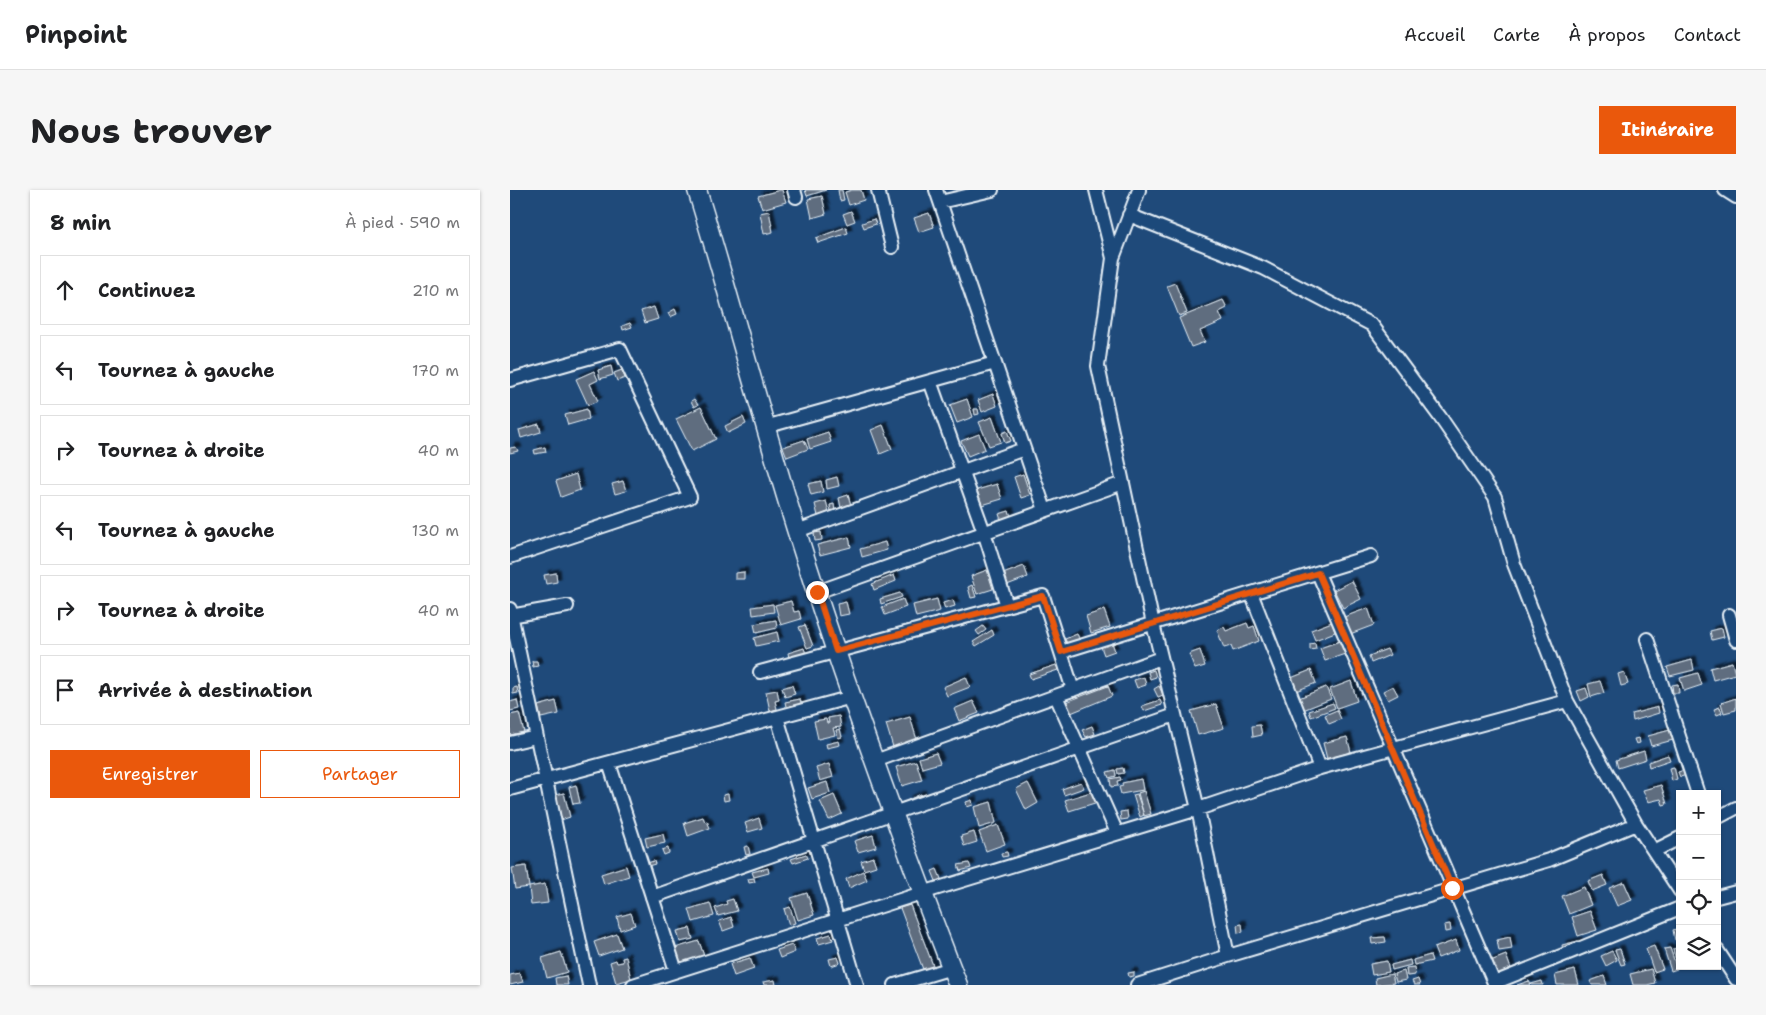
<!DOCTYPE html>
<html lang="fr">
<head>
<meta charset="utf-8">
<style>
	:root { --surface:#fff; --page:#f6f6f6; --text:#202124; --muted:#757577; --line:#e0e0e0; --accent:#ea580c }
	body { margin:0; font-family:"Shantell Sans",sans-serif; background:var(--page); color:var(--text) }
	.controls { position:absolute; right:15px; bottom:15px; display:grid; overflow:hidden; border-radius:0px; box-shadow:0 1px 4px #0004 }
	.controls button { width:45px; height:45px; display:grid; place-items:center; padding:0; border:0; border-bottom:1px solid var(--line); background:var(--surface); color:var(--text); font:25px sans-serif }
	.stop { position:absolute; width:15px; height:15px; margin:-11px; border:4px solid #ea580c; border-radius:50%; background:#fff }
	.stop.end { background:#ea580c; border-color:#fff; box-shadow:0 1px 5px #0008 }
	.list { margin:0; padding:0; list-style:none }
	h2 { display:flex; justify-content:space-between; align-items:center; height:65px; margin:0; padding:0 20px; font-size:21px }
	h2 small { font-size:16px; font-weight:400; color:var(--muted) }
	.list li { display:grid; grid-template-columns:32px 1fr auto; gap:15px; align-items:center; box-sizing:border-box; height:70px; margin:0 10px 10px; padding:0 10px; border:1px solid var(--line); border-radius:0px }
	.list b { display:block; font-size:19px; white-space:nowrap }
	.list em { font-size:16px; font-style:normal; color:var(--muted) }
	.actions { display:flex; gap:10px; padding:15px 20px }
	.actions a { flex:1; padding:11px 0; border:1px solid var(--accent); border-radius:0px; text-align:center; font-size:18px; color:var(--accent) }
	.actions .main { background:var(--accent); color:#fff }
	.icon { flex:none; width:28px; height:28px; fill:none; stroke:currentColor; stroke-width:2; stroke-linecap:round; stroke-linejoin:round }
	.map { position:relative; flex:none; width:1226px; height:795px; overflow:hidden; border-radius:0px }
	header { display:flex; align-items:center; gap:30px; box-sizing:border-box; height:70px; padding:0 25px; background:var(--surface); border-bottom:1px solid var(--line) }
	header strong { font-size:24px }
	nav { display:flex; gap:28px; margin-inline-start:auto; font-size:18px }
	.intro { display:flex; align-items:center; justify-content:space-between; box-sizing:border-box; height:120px; padding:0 30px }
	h1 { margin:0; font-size:35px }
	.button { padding:12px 22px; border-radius:0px; background:var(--accent); color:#fff; font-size:18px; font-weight:700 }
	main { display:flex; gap:30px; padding:0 30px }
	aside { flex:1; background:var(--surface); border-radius:0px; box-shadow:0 1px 4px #0004 }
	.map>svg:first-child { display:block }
	.building { fill:#5f6d7f; stroke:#e8f1f8; filter:url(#shadow) }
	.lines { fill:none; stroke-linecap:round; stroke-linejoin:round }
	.street-casing { stroke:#e8f1f8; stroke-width:16 }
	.secondary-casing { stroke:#e8f1f8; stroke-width:21 }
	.street { stroke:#1f4a7a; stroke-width:12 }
	.secondary { stroke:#1f4a7a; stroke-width:18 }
	.route { stroke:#ea580c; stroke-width:6 }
</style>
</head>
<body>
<header>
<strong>Pinpoint</strong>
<nav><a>Accueil</a><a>Carte</a><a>À propos</a><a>Contact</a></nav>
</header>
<div class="intro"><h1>Nous trouver</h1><a class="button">Itinéraire</a></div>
<main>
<aside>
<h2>8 min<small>À pied · 590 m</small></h2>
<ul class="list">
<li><svg class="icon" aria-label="ahead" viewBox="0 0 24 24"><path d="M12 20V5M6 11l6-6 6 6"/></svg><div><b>Continuez</b></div><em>210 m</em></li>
<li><svg class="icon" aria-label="left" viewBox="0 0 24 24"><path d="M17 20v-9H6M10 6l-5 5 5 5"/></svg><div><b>Tournez à gauche</b></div><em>170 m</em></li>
<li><svg class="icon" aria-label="right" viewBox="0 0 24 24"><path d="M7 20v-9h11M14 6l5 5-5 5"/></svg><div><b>Tournez à droite</b></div><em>40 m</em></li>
<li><svg class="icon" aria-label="left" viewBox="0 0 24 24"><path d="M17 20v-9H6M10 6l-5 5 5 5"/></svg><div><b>Tournez à gauche</b></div><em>130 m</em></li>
<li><svg class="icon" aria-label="right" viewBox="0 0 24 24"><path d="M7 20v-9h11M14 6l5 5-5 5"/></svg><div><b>Tournez à droite</b></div><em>40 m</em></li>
<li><svg class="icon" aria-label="arrive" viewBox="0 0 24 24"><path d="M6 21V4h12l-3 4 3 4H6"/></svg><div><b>Arrivée à destination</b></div></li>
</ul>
<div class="actions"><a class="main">Enregistrer</a><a>Partager</a></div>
</aside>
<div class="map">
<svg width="1226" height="795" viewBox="0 0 1226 795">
	<defs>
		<filter id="shadow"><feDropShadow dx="4" dy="-4" stdDeviation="1" flood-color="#0009"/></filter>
	</defs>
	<rect width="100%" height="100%" fill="#1f4a7a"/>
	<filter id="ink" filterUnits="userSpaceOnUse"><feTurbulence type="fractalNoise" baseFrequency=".02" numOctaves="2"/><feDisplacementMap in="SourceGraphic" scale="10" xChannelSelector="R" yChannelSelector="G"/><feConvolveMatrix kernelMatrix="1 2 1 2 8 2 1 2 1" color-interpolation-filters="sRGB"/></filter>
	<g filter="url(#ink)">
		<path class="building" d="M270 0H272L276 12 252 19 248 6Z
			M295 0H316L297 6Z
			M328 0H332L334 10 330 11Z
			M342 0H351L354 10 339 15 335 2Z
			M312 6 316 24 302 28 298 9Z
			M259 21 263 42 254 44 250 23Z
			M341 21 345 31 337 34 333 24Z
			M419 23 424 37 409 42 404 28Z
			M364 29 366 34 354 38 352 33Z
			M336 37 338 43 308 53 306 48Z
			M665 93 677 123 669 126 657 96Z
			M713 110 717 118 709 122 713 131 690 141 695 152 681 157 669 128Z
			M144 117 148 129 135 133 131 121Z
			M165 119 167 124 160 127 158 123Z
			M120 133 122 137 113 140 112 136Z
			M101 176 103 185 90 189 88 180Z
			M112 180 115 188 107 191 104 183Z
			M84 181 88 190 80 194 88 211 78 215 66 189Z
			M483 204 487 216 472 222 468 210Z
			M184 209 188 215 184 217 181 211Z
			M457 209 463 227 447 233 440 215Z
			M191 217 206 249 182 261 166 229Z
			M77 219 79 229 58 235 55 225Z
			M464 219H468L469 224 465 225Z
			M233 227 236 234 218 243 215 236Z
			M482 227 491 252 479 256 469 232Z
			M29 234 31 242 11 248 9 240Z
			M373 235 382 259 370 264 361 240Z
			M497 241 501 251 495 253 492 243Z
			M318 242 321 252 300 259 297 249Z
			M469 244 475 259 458 266 451 251Z
			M294 250 298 259 277 267 273 257Z
			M6 257 8 261 0 263V258Z
			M35 257 36 262 25 264 24 260Z
			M66 284 70 300 51 307 46 291Z
			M513 284 520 305 511 308 504 287Z
			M327 287 329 296 317 299 316 290Z
			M113 291 116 301 105 304 102 294Z
			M311 291 313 302 301 305 298 294Z
			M487 294 492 309 472 315 467 300Z
			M338 305 341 315 331 318 329 308Z
			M316 311 319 322 308 326 305 314Z
			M324 314 325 322H321L320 315Z
			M499 321 501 326 491 330 489 324Z
			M311 342 312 350 305 351 304 343Z
			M339 347 341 357 310 365 307 355Z
			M375 352 377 360 352 367 350 359Z
			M514 376 518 387 497 395 493 384Z
			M477 380 483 399 467 404 461 386Z
			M234 382V389H225V383Z
			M46 383 47 392 36 394 34 385Z
			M384 385 386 391 364 400 362 394Z
			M842 391 851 409 833 418 824 400Z
			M462 395 466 407 461 408 458 397Z
			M390 403 392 407 371 414 370 409Z
			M393 409 396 417 375 425 372 417Z
			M427 409 430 421 406 427 403 415Z
			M443 410 445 416 435 419 433 413Z
			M281 411 284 422 289 421 291 429 271 435 265 415Z
			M336 412 339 424 329 426 327 414Z
			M263 414 264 422 243 425 242 417Z
			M858 418 864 435 840 444 834 427Z
			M594 420 600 437 581 443 576 426Z
			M266 430 267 438 246 443 244 434Z
			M822 432 825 442 805 450 801 440Z
			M737 433 739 438 744 436 749 451 723 461 721 456 714 458 707 440 714 437 716 441Z
			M295 435 303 456 297 458 289 437Z
			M473 436 476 440 469 445 466 441Z
			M1212 438 1214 447 1202 450 1200 441Z
			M482 440 484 445 466 456 463 452Z
			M267 442 269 451 246 456 244 448Z
			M567 444 570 450 558 455 555 449Z
			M601 450 605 461 594 465 590 454Z
			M830 451 835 464 815 471 810 458Z
			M805 453 806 459 800 460V454Z
			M294 458 296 464 279 468 278 463Z
			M877 459 880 465 861 473 859 466Z
			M690 460 695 476 685 479 679 464Z
			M1182 470 1184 480 1160 486 1157 477Z
			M22 471H27L28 476 23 477Z
			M1222 472 1225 484 1203 490 1200 478Z
			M546 475 548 480 521 489 519 484Z
			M644 480 646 487 640 489 638 482Z
			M801 480 806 493 786 501 781 488Z
			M1114 482 1118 494 1111 496 1108 484Z
			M1188 483 1192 495 1174 501 1170 488Z
			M456 487 460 497 437 506 433 497Z
			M634 487 636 495 627 498 624 490Z
			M841 491 847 511 827 518 820 499Z
			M1090 491 1094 503 1081 507 1078 494Z
			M1168 494 1169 503H1163L1162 495Z
			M282 495 285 504 275 507 272 498Z
			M598 496 602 506 561 523 556 512Z
			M649 496 653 505 648 507 644 499Z
			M883 496 888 505 878 510 873 501Z
			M7 497 8 503 3 504V498Z
			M816 497 821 509 793 520 789 508Z
			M1076 498 1079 507 1071 511 1067 501Z
			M267 500 269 510 265 511 267 519 260 521 256 502Z
			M1226 508V520L1214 523 1211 513Z
			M290 509 292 517 277 521 275 512Z
			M7 510 9 519 0 521V512Z
			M650 510 652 515 634 521 632 516Z
			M46 511 49 524 31 528 28 516Z
			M463 511 469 523 449 531 444 519Z
			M823 513 825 518 801 527 799 521Z
			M706 514 714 538 688 545 681 521Z
			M1148 517 1149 523 1123 531 1122 524Z
			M1210 517 1212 523 1207 525 1204 519Z
			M827 520 831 529 819 534 815 525Z
			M9 523 14 542 0 545V525Z
			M329 526 331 537 323 538 325 545 308 549 304 531 316 529 317 533H319L318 528Z
			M400 527 407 550 383 557 376 534Z
			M750 535 752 545 743 547 742 536Z
			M582 536 585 544 576 547 572 540Z
			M330 539 332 547 328 548 326 540Z
			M1160 540 1163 550 1141 556 1138 546Z
			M837 547 841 562 817 569 813 553Z
			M1129 548 1130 553 1126 554 1124 549Z
			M329 551 330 555 317 558 316 554Z
			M1134 561 1136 569 1108 578 1106 570Z
			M426 563 430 573 412 578 409 568Z
			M1158 565 1160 570 1139 577 1138 572Z
			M406 571 412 590 392 596 386 577Z
			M319 574 323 587 310 591 306 578Z
			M1164 577 1167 589 1162 591 1159 578Z
			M613 578 614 583 608 584 607 579Z
			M605 580 606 586 599 588 597 582Z
			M1175 580 1177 585 1170 587 1168 582Z
			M610 587 611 590 607 591 608 596 601 597 600 589Z
			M631 589 633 600 611 604 609 597 613 596 612 593Z
			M317 592 320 603 302 609 298 598Z
			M571 592 574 598 554 605 552 599Z
			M518 593 528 613 516 620 506 599Z
			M66 595 70 613 63 614 59 597Z
			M1151 595 1157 614 1153 615 1151 609 1138 612 1133 600Z
			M584 601 588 612 559 621 555 610Z
			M634 601 641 624 634 626 628 603Z
			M54 603 60 627 51 630 45 605Z
			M218 604 219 610 214 611 213 605Z
			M411 604 414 610 400 616 398 610Z
			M627 604 634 625 630 627 623 605Z
			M324 605 332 624 319 630 310 611Z
			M462 610 463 615 457 617 456 612Z
			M481 612 486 633 469 638 464 617Z
			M617 621 618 629 611 630 610 622Z
			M193 627 195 632 197 631 200 638 178 646 174 633Z
			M249 628 252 638 238 642 235 633Z
			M488 635 495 654 476 661 469 642Z
			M464 642 467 652 454 656 451 646Z
			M153 644 155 653 137 657 135 648Z
			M363 645 366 657 348 662 344 651Z
			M238 656 240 664 236 665 234 657Z
			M158 658 159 663 154 665 152 660Z
			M497 662 498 666 492 667 491 663Z
			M296 664 298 668 283 673 281 669Z
			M363 667 366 676 354 680 351 671Z
			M144 671 145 674 138 676 137 673Z
			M459 673 461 678 450 681 448 675Z
			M16 676 19 697 5 699 2 678Z
			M116 676 119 686 94 694 91 684Z
			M258 678 259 683 244 687 242 682Z
			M427 679 431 689 426 691 422 681Z
			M353 681 357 690 339 698 336 689Z
			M1093 685 1097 695 1082 701 1078 691Z
			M244 688 245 692 239 693 238 689Z
			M1114 692 1122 710 1107 716 1099 698Z
			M35 694 38 713 21 715 19 697Z
			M1074 697 1081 715 1059 724 1052 706Z
			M297 703 304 725 288 730 281 708Z
			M223 709 227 721 208 726 205 718 217 714 216 711Z
			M200 713 204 726 183 732 179 719Z
			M400 715 424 778 414 782 390 718Z
			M280 717 285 733 279 735 274 719Z
			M1080 721 1087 740 1068 746 1062 727Z
			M121 723 125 735 110 740 107 727Z
			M221 727 224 737 213 741 209 731Z
			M732 734 733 742 728 743 727 735Z
			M940 734 941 741 935 742 934 735Z
			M180 738 183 749 170 752 167 741Z
			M1170 738V749L1165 750 1163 740Z
			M107 744 112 758 89 766 84 752Z
			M321 744 323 750 309 754 307 748Z
			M875 747 876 752 862 754 861 748Z
			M1000 747 1002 759 989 761 987 750Z
			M946 750 949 760 928 768 924 758Z
			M189 751 194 766 170 773 165 758Z
			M1068 751 1070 757 1053 761 1052 755Z
			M282 755 285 762 270 768 267 760Z
			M1144 756 1153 779 1144 782 1136 759Z
			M1160 758 1167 779 1161 781 1154 759Z
			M1167 758 1170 768 1166 770 1163 759Z
			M1110 759 1115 774 1111 775 1105 760Z
			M1102 761 1107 770 1096 776 1091 766Z
			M51 762 57 782 37 788 32 768Z
			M920 765 922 771 904 775 903 770Z
			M996 765 1001 779 984 786 978 772Z
			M116 767 121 789 106 793 100 772 106 770 107 773 113 772 112 768Z
			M328 767 330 773 321 776 319 769Z
			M240 768 244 779 224 786 220 774Z
			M900 770 901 775 882 780 881 775Z
			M877 771 879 782 862 785 860 774Z
			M904 777 905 785 897 786 896 778Z
			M1141 779 1145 793 1137 795H1123L1120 784Z
			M1065 780 1069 795H1047L1045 785Z
			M894 781 896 790 886 792 884 784Z
			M624 782V786L619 787 618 783Z
			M10 783 13 792 0 795V785Z
			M882 784 884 793 866 795 865 788Z
			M56 786 58 795H46L45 788Z
			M1094 786 1097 795H1082L1080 791Z
			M908 789 910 795H904L902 791Z
			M265 790 266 795H254L253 792Z
			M1019 791 1021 795H1007Z
			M1032 791 1033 795H1022L1021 794Z"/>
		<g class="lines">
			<defs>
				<path id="street" d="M284 0 286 7
					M368 0 382 57
					M426 0 535 320
					M586 0 603 68 588 176 643 434 688 619 718 766
					M1215 0 1226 7
					M430 12 482 0
					M619 25 753 78 862 135 930 227 985 307 1004 374 1057 511 1126 634 1170 701
					M603 68 629 0
					M0 190 110 159 180 307 0 367
					M420 191 474 342 497 416
					M255 237 485 173
					M287 341 514 259
					M808 383 985 795
					M307 402 613 293
					M741 403 810 578
					M0 419 79 795
					M1219 425 1226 450
					M0 426 57 416
					M1137 449 1188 604
					M551 462 861 366
					M250 482 533 406 563 500
					M546 506 607 643
					M267 527 347 795
					M0 553 26 547
					M365 571 651 468
					M99 573 166 781
					M0 599 342 507
					M1207 628 1226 618
					M1144 661 1170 648
					M142 707 665 525
					M1207 707 1226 702
					M1207 760 1226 789
					M984 793 1170 718
					M123 795 412 703 688 619 810 578 1057 511
					M385 795 442 778
					M627 795 718 766 1039 670 1126 634"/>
				<path id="secondary" d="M187 0C222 113 251 227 286 339 334 493 390 645 448 795"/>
			</defs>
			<use href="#street" class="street-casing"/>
			<use href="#secondary" class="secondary-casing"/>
			<use href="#street" class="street"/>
			<use href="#secondary" class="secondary"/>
		</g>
	</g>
	<g class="lines" filter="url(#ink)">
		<path class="route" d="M307 402 326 461 533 406 551 462 808 383 942 698"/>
	</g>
</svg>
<div class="controls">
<button>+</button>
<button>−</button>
<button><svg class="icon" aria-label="locate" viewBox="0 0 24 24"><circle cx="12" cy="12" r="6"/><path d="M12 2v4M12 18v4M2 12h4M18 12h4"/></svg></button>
<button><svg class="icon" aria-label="layers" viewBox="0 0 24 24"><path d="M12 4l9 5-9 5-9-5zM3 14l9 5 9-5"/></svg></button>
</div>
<div class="stop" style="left:942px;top:698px"></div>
<div class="stop end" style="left:307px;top:402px"></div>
</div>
</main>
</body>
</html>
